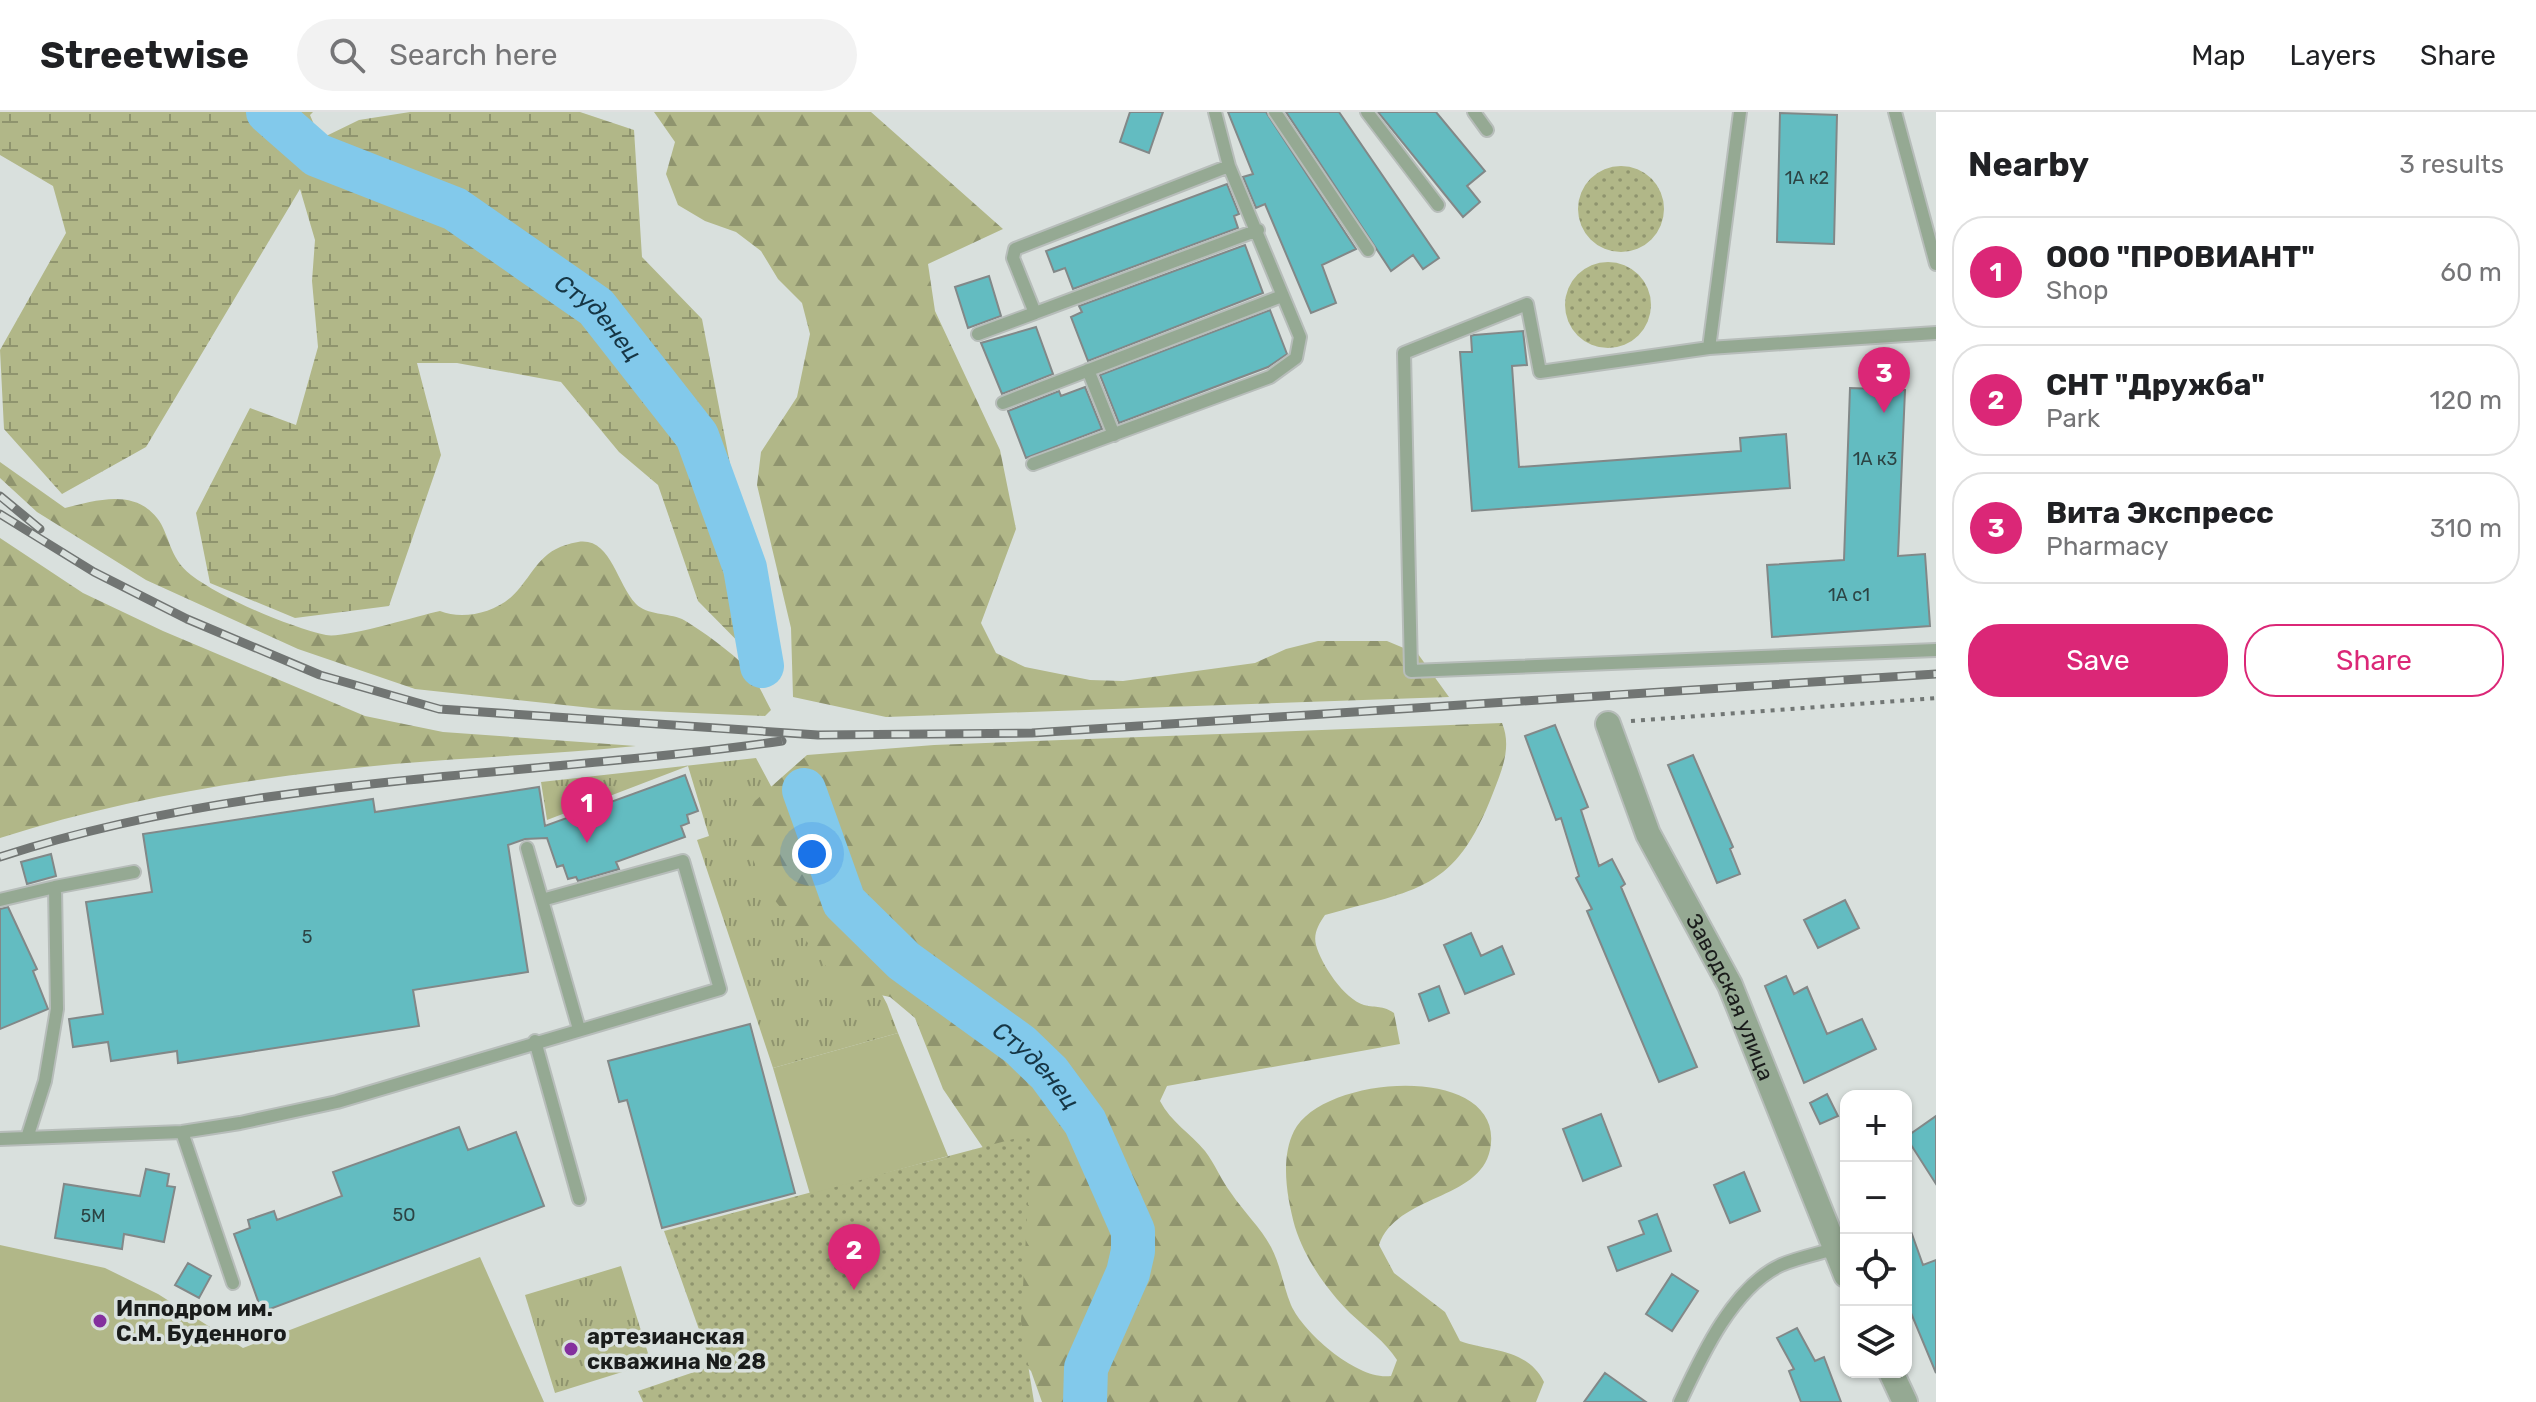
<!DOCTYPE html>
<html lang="en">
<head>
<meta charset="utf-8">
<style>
	:root { --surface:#fff; --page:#f2f2f2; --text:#202124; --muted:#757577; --line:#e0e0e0; --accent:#db2777 }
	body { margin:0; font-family:Rubik,sans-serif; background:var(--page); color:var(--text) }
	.controls { position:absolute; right:24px; bottom:24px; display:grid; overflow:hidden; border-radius:16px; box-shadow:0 2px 6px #0004 }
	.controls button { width:72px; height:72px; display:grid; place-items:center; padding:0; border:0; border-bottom:2px solid var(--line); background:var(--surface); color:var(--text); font:40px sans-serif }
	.you { position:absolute; left:812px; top:742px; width:28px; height:28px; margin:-20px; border:6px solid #fff; border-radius:50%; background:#1a73e8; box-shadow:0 0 0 12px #1a73e833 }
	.badge { display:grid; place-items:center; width:52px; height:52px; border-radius:50%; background:var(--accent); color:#fff; font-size:26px; font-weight:700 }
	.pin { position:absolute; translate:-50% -66px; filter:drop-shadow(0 2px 4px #0008) }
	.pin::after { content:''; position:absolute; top:42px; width:28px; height:24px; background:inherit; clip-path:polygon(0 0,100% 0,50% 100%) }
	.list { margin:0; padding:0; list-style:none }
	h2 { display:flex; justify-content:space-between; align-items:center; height:104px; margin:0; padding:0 32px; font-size:34px }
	h2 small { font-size:26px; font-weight:400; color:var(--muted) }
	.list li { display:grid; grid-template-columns:52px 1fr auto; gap:24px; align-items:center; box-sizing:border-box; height:112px; margin:0 16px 16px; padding:0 16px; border:2px solid var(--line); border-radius:32px }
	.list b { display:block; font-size:30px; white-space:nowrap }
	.list p { margin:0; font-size:26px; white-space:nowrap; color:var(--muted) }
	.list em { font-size:26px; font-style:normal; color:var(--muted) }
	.actions { display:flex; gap:16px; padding:24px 32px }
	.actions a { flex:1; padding:18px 0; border:2px solid var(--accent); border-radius:32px; text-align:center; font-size:28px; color:var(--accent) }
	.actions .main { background:var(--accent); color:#fff }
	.icon { flex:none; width:44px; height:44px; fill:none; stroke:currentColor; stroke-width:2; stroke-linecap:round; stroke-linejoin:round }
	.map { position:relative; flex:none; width:1936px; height:1290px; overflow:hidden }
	header { display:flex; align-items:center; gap:48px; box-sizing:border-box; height:112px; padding:0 40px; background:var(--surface); border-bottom:2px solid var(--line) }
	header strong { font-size:38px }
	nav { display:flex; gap:44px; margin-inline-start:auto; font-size:28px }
	.search { width:560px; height:72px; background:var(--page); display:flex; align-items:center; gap:20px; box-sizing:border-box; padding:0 28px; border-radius:44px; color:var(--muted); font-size:30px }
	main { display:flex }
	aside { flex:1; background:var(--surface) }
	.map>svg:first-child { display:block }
	.grass { fill:url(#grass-tufts) }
	.forest { fill:url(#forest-firs) }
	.wetland { fill:url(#wetland-marsh) }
	.park { fill:url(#park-dots) }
	.pitch { fill:#b1b788 }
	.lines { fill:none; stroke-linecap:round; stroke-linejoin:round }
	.river { stroke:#82c9eb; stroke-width:44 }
	.building { fill:#63bcc1; stroke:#828888; stroke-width:2 }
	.service-casing { stroke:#b7bdba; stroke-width:16 }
	.minor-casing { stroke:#b7bdba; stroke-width:28 }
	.path { stroke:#727775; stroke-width:4; stroke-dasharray:4 6; stroke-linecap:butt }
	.service { stroke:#95a993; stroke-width:12 }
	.minor { stroke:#95a993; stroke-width:24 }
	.rail-casing { stroke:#717573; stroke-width:9 }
	.rail { stroke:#d9e0dd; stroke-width:6; stroke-dasharray:18; stroke-linecap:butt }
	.poi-dot { fill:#84309e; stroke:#d9e0dd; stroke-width:3 }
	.labels { text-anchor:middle; stroke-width:7; stroke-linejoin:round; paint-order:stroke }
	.number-label { font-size:18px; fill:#2c4444 }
	.street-label { font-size:22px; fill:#1a1c1b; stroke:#d9e0dd }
	.poi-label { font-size:22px; font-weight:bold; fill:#1a1c1b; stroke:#d9e0dd; text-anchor:start }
	.water-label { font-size:24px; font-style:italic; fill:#163645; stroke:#d9e0dd }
</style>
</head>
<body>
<header>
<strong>Streetwise</strong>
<div class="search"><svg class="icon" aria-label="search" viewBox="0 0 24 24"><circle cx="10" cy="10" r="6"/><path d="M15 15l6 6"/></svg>Search here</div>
<nav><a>Map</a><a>Layers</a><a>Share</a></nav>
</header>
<main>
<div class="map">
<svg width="1936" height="1290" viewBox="0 0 1936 1290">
	<defs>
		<pattern id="grass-tufts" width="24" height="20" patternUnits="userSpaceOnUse" patternTransform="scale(2)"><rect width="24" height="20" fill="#b1b788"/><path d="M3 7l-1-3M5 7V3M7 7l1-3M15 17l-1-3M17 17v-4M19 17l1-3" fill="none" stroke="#8f946e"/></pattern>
		<pattern id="forest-firs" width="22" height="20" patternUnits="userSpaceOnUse" patternTransform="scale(2)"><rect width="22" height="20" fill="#b1b788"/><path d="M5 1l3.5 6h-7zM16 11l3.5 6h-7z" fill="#8f946e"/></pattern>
		<pattern id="wetland-marsh" width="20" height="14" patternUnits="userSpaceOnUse" patternTransform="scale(2)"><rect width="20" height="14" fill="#b1b788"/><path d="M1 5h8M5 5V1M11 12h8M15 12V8" fill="none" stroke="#8f946e"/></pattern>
		<pattern id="park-dots" width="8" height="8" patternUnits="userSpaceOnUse" patternTransform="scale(2)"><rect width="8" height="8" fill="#b1b788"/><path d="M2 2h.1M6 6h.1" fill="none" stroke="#8f946e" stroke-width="1.8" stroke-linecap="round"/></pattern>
	</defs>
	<rect width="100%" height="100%" fill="#d9e0dd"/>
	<path class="grass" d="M756 646 887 892 898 921 773 956 697 728 709 724 688 654 547 708 541 670Z
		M621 1154 651 1251 555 1281 525 1183Z"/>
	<path class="forest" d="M654 0H871L1003 117 928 152 935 199 1000 338 1016 417 981 511 996 541 1025 555 1090 568 1123 569 1255 551 1286 537 1318 529H1387L1418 542 1449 585 886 605 793 585 791 516 757 373 761 340 797 285 810 222 802 191 778 167 761 139 736 120 705 109 678 93 666 62 675 30Z
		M0 350 65 396C95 389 133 376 157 406 170 422 168 445 191 463 221 486 289 515 326 523 343 527 417 504 440 499 464 509 500 500 518 478 537 456 542 436 578 430 611 425 616 471 636 492 647 503 668 501 682 507 697 515 740 546 750 560 758 571 764 585 771 598L765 604 601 597 415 577 298 537 146 468 37 400 0 366Z
		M0 426 83 481 163 519 365 604 443 620 636 634C555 642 474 645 394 652 262 664 126 685 0 726Z
		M1502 611C1512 635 1502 658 1493 681 1455 780 1417 777 1325 803 1319 812 1313 821 1316 833 1321 852 1344 887 1364 893 1377 896 1382 893 1394 901L1400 932 1167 974 1160 989C1171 1010 1190 1021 1205 1039 1215 1052 1221 1068 1231 1081 1243 1099 1261 1116 1271 1135 1281 1154 1283 1174 1291 1193 1304 1222 1359 1269 1391 1264L1397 1248C1385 1229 1367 1217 1350 1201 1327 1178 1305 1147 1295 1115 1287 1086 1280 1047 1294 1019 1323 961 1508 950 1490 1038 1479 1089 1397 1082 1379 1133L1394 1161 1445 1200 1460 1229C1491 1240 1527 1236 1544 1270L1536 1290H1042L1031 1259 1018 1247 1005 1068 943 977 915 906 890 885 842 875 770 782 747 736V703L755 689 807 643 934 633Z"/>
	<path class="wetland" d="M0 0H313L310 3 320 27 359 8 410 0H580L634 18 642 145 702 207 731 357 770 474 762 554 698 489 658 373 619 340 561 270 457 251H417L441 343 389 494 295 506 210 471 196 401 250 296 296 313 318 235 312 169 315 128 300 77 146 335 62 382 4 317 0 238 66 121 53 74 0 43Z"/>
	<path class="park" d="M1578 97a43 43 0 1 1 86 0a43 43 0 1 1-86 0Z
		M1565 193a43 43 0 1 1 86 0a43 43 0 1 1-86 0Z
		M1032 1022 1021 1209 1034 1290H643L638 1279 712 1254 664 1119Z"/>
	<path class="pitch" d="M898 921 948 1044 810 1082 773 956Z
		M0 1133 105 1156 158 1182 243 1236 480 1145 544 1290H0Z"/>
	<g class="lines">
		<g class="river">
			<path id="s1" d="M268 0 317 43 455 97 596 195 697 324 745 456 762 554"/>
			<path id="s2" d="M804 678 844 790 904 849 1020 933 1049 961 1085 1010 1133 1119V1139L1128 1161 1086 1256 1085 1290"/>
		</g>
	</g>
	<path class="building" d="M1130 0H1163L1149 41 1120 30Z
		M1228 0H1266L1356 137 1322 153 1336 191 1311 201 1265 92 1256 96 1243 65 1253 62Z
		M1286 0H1339L1439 146 1423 157 1413 143 1391 159Z
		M1378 0H1436L1485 59 1467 74 1480 90 1463 105Z
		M1780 1 1837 3 1834 132 1777 130Z
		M1227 72 1239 102 1234 104 1238 116 1073 177 1065 156 1054 160 1046 139Z
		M1245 133 1263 181 1088 249 1071 205 1082 200 1079 194Z
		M989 164 1001 204 968 216 955 175Z
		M1270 198 1287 242 1268 255 1119 311 1100 263Z
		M1036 215 1053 262 1002 282 981 231Z
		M1523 219 1527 253 1512 254 1519 355 1741 339 1740 326 1786 322 1790 376 1472 399 1460 240H1472L1471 224 1474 223Z
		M1085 275 1102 317 1026 346 1008 299 1059 279 1061 284Z
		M1850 276 1905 278 1898 444 1925 442 1930 514 1772 525 1767 453 1844 448Z
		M1555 613 1588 695 1581 698 1599 754 1612 747 1625 772 1621 775 1697 955 1659 970 1587 799 1592 797 1576 766 1579 764 1561 706 1556 708 1525 624Z
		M1693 643 1733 735 1730 737 1740 762 1717 771 1668 653Z
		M685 663 698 699 687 703 689 711 681 714 685 725 616 750 619 757 578 769 576 765 568 767 563 753 557 755 547 726 525 727 508 733 528 860 413 878 419 914 178 951 177 939 111 949 108 930 73 935 69 907 103 902 86 790 152 780 143 722 373 687 375 700 539 675 545 714Z
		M51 742 56 764 27 772 21 750Z
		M1845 788 1859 816 1818 836 1804 808Z
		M8 795 37 857 33 859 48 897 0 917V797Z
		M1471 821 1481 844 1502 834 1514 862 1465 882 1444 833Z
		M1786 864 1794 882 1807 875 1827 922 1862 907 1876 937 1804 971 1765 874Z
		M1439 874 1449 901 1429 909 1419 882Z
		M750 912 795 1081 662 1116 627 988 619 990 608 949Z
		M1827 982 1838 1004 1820 1012 1810 991Z
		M1601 1002 1621 1054 1583 1069 1563 1017Z
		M1936 1004V1072L1906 1025Z
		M459 1015 468 1038 516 1020 544 1094 262 1200 234 1122 250 1116 248 1108 274 1099 277 1108 342 1084 333 1060Z
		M146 1057 169 1062 167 1074 175 1075 164 1130 124 1122 122 1137 55 1126 64 1072 140 1084Z
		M1744 1060 1760 1099 1730 1111 1714 1073Z
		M1657 1102 1671 1139 1617 1159 1608 1135 1644 1122 1639 1109Z
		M1908 1111 1923 1153 1936 1148V1261L1906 1189Z
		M188 1151 211 1164 199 1186 175 1173Z
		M1672 1162 1698 1179 1672 1219 1646 1202Z
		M1797 1216 1815 1249 1824 1245 1841 1290H1801L1789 1259 1794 1257 1777 1226Z
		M1605 1261 1646 1290H1584Z"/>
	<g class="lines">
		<defs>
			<path id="service" d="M1275 0 1368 138
				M1367 0 1438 93
				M1474 0 1487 18
				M1740 0 1709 236 1936 221
				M1895 0 1936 152
				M1229 54 1015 137 1013 146 1035 201 1258 118
				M978 222 1035 201
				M1709 236 1540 260 1527 192 1404 241 1411 559 1936 538
				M1088 258 1114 323
				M1003 291 1282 184
				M1033 352 1270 265 1296 246 1300 225 1229 54 1215 0
				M527 736 542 788
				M55 775 134 760
				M0 788 55 775 57 897 45 969 27 1026
				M535 929 579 1087
				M182 1020 233 1171
				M0 1027 182 1020 240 1011 337 990 720 877 683 749 542 788 579 917
				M1680 1290C1701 1245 1733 1175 1781 1153 1797 1146 1817 1142 1834 1137"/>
			<g id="minor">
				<path id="s3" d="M1608 612 1648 722 1730 873 1846 1163"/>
				<path d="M1891 1260 1905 1290"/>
			</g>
		</defs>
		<use href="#service" class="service-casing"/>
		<use href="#minor" class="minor-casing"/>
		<path class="path" d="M1631 609 1936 586"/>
		<use href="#service" class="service"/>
		<use href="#minor" class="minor"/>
		<defs>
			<path id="rail" d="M0 384 40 417
				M0 402 94 460 187 507 320 563 439 597 818 623 1032 621 1936 562
				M0 745C249 663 524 666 782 629"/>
		</defs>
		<use href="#rail" class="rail-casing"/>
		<use href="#rail" class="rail"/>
	</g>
	<g class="poi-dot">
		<circle cx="100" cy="1209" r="8"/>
		<circle cx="571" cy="1237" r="8"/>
	</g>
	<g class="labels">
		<g class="number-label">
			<text x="1807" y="72">1А к2</text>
			<text x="1875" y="353">1А к3</text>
			<text x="1849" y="489">1А с1</text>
			<text x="307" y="831">5</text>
			<text x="404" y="1109">5О</text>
			<text x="93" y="1110">5М</text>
		</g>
		<g class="street-label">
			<text dy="8" stroke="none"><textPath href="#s3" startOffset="300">Заводская улица</textPath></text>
		</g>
		<g class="poi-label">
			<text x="116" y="1204">Ипподром им.<tspan x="116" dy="25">С.М. Буденного</tspan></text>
			<text x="587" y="1232">артезианская<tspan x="587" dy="25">скважина № 28</tspan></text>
		</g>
		<g class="water-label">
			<text dy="8" stroke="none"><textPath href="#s1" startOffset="394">Студенец</textPath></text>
			<text dy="8" stroke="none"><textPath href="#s2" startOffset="372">Студенец</textPath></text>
		</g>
	</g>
</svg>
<div class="controls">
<button>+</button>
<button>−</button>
<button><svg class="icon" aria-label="locate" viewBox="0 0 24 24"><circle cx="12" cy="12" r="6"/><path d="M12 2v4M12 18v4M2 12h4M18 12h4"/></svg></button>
<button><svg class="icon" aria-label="layers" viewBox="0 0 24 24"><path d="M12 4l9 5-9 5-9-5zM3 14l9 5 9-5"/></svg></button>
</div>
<div class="you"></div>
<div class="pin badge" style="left:587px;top:731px">1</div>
<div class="pin badge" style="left:854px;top:1178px">2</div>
<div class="pin badge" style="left:1884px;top:301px">3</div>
</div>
<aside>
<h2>Nearby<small>3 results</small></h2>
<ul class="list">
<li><span class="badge">1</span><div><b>ООО &quot;ПРОВИАНТ&quot;</b><p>Shop</p></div><em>60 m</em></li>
<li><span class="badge">2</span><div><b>СНТ &quot;Дружба&quot;</b><p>Park</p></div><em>120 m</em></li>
<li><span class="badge">3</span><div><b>Вита Экспресс</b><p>Pharmacy</p></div><em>310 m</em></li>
</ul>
<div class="actions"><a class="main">Save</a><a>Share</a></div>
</aside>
</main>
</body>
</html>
